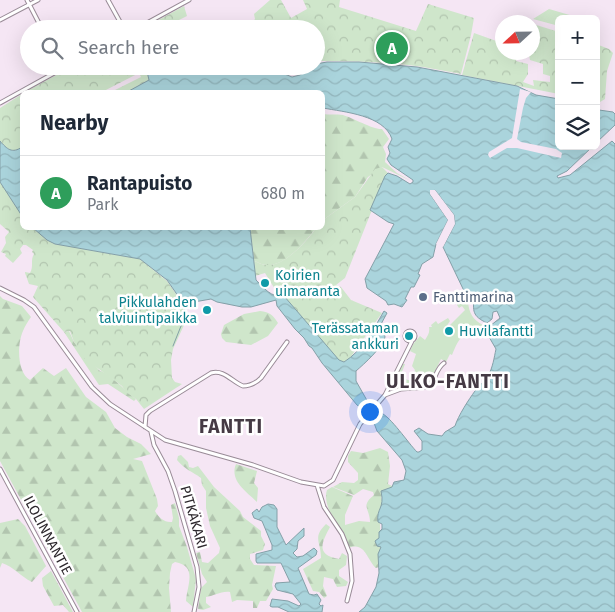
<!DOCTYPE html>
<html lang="en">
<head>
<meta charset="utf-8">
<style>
	:root { --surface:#fff; --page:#f6f6f7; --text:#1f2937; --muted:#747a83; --line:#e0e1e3; --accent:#2f7682 }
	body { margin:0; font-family:"Fira Sans",sans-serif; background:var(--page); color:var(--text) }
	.controls { position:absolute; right:15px; top:15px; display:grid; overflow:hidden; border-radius:8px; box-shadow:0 5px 20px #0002 }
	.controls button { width:45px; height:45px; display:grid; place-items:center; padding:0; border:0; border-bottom:1px solid var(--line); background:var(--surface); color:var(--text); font:25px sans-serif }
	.compass { position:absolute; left:495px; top:15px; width:45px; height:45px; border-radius:50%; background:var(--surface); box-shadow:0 5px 20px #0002; rotate:248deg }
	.you { position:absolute; left:369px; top:411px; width:18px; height:18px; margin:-12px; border:4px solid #fff; border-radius:50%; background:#1a73e8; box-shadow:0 0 0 8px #1a73e833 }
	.badge { display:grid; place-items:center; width:32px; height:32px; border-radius:50%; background:var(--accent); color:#fff; font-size:16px; font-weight:700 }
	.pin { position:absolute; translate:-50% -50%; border:2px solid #fff; box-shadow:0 1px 5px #0006 }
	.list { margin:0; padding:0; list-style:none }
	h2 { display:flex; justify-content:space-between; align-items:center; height:65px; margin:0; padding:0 20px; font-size:21px }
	h2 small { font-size:16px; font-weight:400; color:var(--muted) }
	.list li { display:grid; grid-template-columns:32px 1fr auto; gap:15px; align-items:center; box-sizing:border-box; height:75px; padding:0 20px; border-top:1px solid var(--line) }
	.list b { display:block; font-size:19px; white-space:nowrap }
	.list p { margin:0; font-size:16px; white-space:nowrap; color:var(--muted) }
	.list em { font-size:16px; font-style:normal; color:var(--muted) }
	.icon { flex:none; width:28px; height:28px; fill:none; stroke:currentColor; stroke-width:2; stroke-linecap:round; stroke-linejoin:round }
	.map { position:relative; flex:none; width:615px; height:612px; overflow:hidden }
	.search { position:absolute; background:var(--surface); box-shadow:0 5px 20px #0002; left:20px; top:20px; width:305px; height:55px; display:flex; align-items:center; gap:12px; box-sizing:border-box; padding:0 18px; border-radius:28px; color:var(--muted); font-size:19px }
	.panel { position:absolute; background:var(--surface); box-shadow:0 5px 20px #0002; left:20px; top:90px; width:305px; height:140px; border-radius:8px }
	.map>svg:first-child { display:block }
	.grass { fill:#cfe6cb }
	.forest { fill:url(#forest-firs) }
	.park { fill:url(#park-crowns); fill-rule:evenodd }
	.water { fill:url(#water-waves); stroke:#84a0a8 }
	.pier { fill:#f5e6f4 }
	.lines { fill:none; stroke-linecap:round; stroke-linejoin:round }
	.stream { stroke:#84a0a8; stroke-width:1 }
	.minor-casing { stroke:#998b97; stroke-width:5 }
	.minor { stroke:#fff; stroke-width:3 }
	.culture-dot { fill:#0f9aa8; stroke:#fff; stroke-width:2 }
	.service-dot { fill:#5c6f8a; stroke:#fff; stroke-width:2 }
	.labels { text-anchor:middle; stroke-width:5; stroke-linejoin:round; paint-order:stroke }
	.culture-label { font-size:14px; fill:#0d838f; stroke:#fff; text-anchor:start }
	.service-label { font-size:14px; fill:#4e5e75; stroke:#fff; text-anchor:start }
	.street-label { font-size:14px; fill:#2d282d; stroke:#fff }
	.district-label { font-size:19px; font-weight:bold; letter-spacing:1px; fill:#453a44; stroke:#fff }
</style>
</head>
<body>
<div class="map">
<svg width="615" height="612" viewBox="0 0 615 612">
	<defs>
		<pattern id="forest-firs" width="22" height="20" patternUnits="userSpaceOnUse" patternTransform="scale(1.25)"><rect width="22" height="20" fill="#cfe6cb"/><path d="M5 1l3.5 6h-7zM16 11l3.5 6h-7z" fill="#b2c5af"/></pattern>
		<pattern id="park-crowns" width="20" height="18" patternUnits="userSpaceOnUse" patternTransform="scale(1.25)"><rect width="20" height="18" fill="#cfe6cb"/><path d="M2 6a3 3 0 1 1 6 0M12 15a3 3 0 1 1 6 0" fill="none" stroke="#b2c5af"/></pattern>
		<pattern id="water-waves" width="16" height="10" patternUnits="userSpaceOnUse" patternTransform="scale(1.25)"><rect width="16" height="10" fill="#aad4dc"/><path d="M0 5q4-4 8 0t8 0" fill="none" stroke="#93b6bd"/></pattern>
	</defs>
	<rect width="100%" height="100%" fill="#f5e6f4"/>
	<path class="grass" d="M549 9 573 16 572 19H559V26L533 19Z
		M465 293 470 298 474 297 475 300 468 302C469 313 473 320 483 325L481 330C461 335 460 336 452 355L450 354 446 362 441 359 429 384 421 387 410 385 392 389 391 387 402 364H405L400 377 411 381 415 370 412 366 416 354 410 351 413 344 420 336 425 340C428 335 430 333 429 327H432L431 325 436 321 438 324 448 318 450 321 446 327 448 329 444 332 448 335 454 331 449 326 465 310 462 306 459 308 457 305V302Z"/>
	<path class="forest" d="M323 114C329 115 337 114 343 115 353 118 374 130 382 129L389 139 383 147 386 154 385 162 397 173 411 181 382 167 368 177 355 197 323 220Z
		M250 228H316C306 241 285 267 266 265 262 265 258 262 254 261Z
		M0 296 3 299 22 306 31 317C28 321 25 326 23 331 17 344 17 373 30 380L43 368 54 376 66 368 86 397 106 412 115 428 127 437 141 444 151 454 133 459 142 461 157 499 158 506 155 511C158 517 165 523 172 522L173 518 171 505 175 503 179 518V526L187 547 196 579 193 607 186 601C187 585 198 566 175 562L172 564 170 573 169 588 171 612H82L0 461Z
		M260 311C270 312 273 315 278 323L268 336 251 345 226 342 222 338 221 334 224 325 244 314Z
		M69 331 74 342 100 371C110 373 126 392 136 399L134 401 108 384 99 385 64 332Z
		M380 448 388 452 390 466 388 484 394 487 396 482 393 493 381 497C385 510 380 508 380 519 379 534 385 553 379 567L376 568C367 560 365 541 349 548 343 532 321 507 327 490L332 487 353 496 345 515V525L359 521 370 522C370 509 360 506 374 495L373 492 363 489 354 495 333 487 342 482 354 483 358 480V473L348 462V456L351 451 363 453Z
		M181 455 188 462 189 467 193 468 198 466 214 487 240 511 243 517 261 531V536L265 544 263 550 250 554V559L254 565 276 566 272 585 273 589 266 601H260L257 608H253V601L237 600 232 602 230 592C220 591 215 596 206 597V603L211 607 203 610 198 609 201 588 207 582 202 574 196 553 200 552 202 562 208 563 219 553 220 548 210 526 206 508V491L202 485 201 478C193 472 184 469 177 460L178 456Z
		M236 464 257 471 254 483 258 488 257 502C247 492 229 481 236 464Z
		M18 519 25 526 46 566 32 582C20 576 14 567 2 563L0 568V523Z
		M326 524 330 527C322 542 315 555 339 559L342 553 347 556 346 565 339 570V576L348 582 346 586 337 587 333 579 324 577 323 586 327 596 324 598 319 592 313 591 303 569 321 558C321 541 312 538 326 524Z
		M51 571 73 612H69L63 605 54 606 43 586 42 578Z"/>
	<path class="park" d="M270 0H281L291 18 307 9 303 0H340L339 7 416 31 428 4 474 18 471 35 461 74C449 72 436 69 423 67 389 62 355 61 321 61L316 63V29H253L252 23 255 19 254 14Z
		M184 6 187 16 179 20 183 29H142Z
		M533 24 559 32V94L462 75 474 33 502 43V52H532ZM517 53 529 55 530 60 543 64V74L550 76V82L533 80 534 86 523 82 528 74V64L516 61Z
		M596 44 609 49 613 53 607 71 605 99 600 102H596Z
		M73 66H165L154 72 146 68 149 80 127 92H111L141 77 139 73 102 92H25Z
		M22 94V147C12 154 7 149 0 141V108Z
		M382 167 388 173 385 177 345 278 336 285 341 287 351 300 382 313 350 358 344 362 338 360 273 286 265 273 255 276 254 261C258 262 262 265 266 265 284 267 307 241 316 228H322L323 220 355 197 375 169Z
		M0 182 22 216V228H33L47 240 55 244 140 259 167 281 183 304 186 306 184 312 185 323 173 349 171 360 172 378 175 382 182 384 144 409 136 399 126 392 122 386 85 359 74 342 70 331 64 332 33 297 38 286 29 284 25 273V272L30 273C34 266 30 260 34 254L32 252 33 250 26 245H23L20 249 22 253 13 263 5 256 6 254 1 252 6 243 5 237 9 232 0 224Z"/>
	<path class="water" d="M327 62H359L417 67 517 86 536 95 559 99V146H593L567 171 557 176 558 178 570 175 612 141 615 144V612H359L365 607 376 587 379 573 378 554 381 547 377 546 375 541 379 538V532L382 529V524L378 522C376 508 385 509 381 491L392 487 394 482 404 480 406 471 402 460 377 431 371 415 357 405 322 363 312 348 309 346 304 338 295 329 277 306 276 300 251 307H242L217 302 211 299 194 302 185 306 167 280 140 259 55 244 47 240 33 228H250L256 280C264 288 271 298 284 296L339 360 344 362C363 350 373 330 384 311L387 313 380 326C382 330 385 334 385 337 383 347 364 364 356 371V381L373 411C376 412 379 412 381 413 390 416 409 444 417 452H419L422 450V441L414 431 419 428 428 434 442 436 445 432 455 426C458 416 469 399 475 391 479 385 485 382 488 376 493 367 494 358 496 349L485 330 500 318 497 311 493 312 492 319 487 323C472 316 473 311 474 297L470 298 465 293 443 247 455 224 454 215 435 190 430 194 448 220 436 244 433 257 422 264 418 274 420 275 414 287H411L405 299 407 300 402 307 394 304 388 305 386 301 367 288 365 279 394 224 388 222 370 210 385 176 388 173 397 176 410 184 413 182V180L391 165 387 159 390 153 388 147 392 139C384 115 344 112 323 108L322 92H127L149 80 146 67 155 72 165 66H265L292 77 300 75 312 66H316V64Z
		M599 110 613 112 615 114V125L596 143V111Z
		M0 141C7 149 12 154 22 147V216L0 182Z
		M268 504 274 505 277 509V527L286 545 304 528V536L298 541 297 549 293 553 297 557 303 556 314 548 317 551 316 555 298 568 309 594 314 595 317 594 321 600 319 604 321 606 323 605 322 612H289L278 607H272L270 606 272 599 288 601 299 606 301 604 293 594 277 590 275 586 276 583 290 582 281 563H257L256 561V554L272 550V545L262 521 254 518 252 513 257 509 259 512 262 507Z"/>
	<path class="pier" d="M520 89 531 92 526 98 523 108 517 139 521 142 556 149 562 153 561 158 517 148H507L490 158 488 155 489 152 512 138Z
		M430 190H435L454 215 455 224 443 247 441 246 452 224 451 215 433 193 450 220 438 245 436 244 448 220 430 194Z"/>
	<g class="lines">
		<path class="stream" d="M173 346 181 326 185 323 184 312 186 306"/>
		<defs>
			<path id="minor" d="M27 0 42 29
				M108 0 124 29
				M0 20 38 0
				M136 29 189 0
				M0 103 67 66
				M0 288 24 300 34 307 92 387 110 404 165 440 253 465 301 482 324 486 333 480 360 424 385 395 412 341
				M405 336a5 5 0 1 1 10 0a5 5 0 1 1-10 0Z
				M385 395 401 389 427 387C436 382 435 369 444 363
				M145 427 146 415 150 411 211 373C224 369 232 382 243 386 250 386 256 383 261 378L287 342
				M151 432 154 445 168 471 175 491 197 567 199 587 194 612
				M0 469 77 612
				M317 485 324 507 342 534 350 554 352 581 347 601"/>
		</defs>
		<use href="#minor" class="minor-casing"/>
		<use href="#minor" class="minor"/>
	</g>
	<g class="culture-dot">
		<circle cx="265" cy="283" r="5"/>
		<circle cx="207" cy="310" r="5"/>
		<circle cx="449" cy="331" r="5"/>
		<circle cx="409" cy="336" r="5"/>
	</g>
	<circle class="service-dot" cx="423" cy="297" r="5"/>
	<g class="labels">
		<g class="culture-label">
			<text x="275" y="280">Koirien<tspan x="275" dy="16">uimaranta</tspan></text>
			<text x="197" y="307" text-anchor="end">Pikkulahden<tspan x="197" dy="16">talviuintipaikka</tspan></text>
			<text x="399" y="333" text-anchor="end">Terässataman<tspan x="399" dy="16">ankkuri</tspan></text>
			<text x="459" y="336">Huvilafantti</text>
		</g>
		<g class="service-label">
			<text x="433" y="302">Fanttimarina</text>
		</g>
		<g class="street-label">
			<text transform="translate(194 517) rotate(74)" y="5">PITKÄKARI</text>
			<text transform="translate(48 535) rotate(62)" y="5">ILOLINNANTIE</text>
		</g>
		<g class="district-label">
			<text x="448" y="388">ULKO-FANTTI</text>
			<text x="231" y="433">FANTTI</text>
		</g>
	</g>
</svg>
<div class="controls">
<button>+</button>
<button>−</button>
<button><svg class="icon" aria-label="layers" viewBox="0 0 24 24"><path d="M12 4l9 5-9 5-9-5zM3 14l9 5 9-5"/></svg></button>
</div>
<svg class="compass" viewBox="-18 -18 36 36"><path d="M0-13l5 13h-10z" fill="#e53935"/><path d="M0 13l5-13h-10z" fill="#747a83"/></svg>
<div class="you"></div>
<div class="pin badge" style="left:392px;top:48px;background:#2e9e5b">A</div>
<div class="search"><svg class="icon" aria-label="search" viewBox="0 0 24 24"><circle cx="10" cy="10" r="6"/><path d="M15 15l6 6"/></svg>Search here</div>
<section class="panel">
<h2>Nearby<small></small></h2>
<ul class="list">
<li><span class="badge" style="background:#2e9e5b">A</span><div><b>Rantapuisto</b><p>Park</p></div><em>680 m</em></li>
</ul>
</section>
</div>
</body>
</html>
